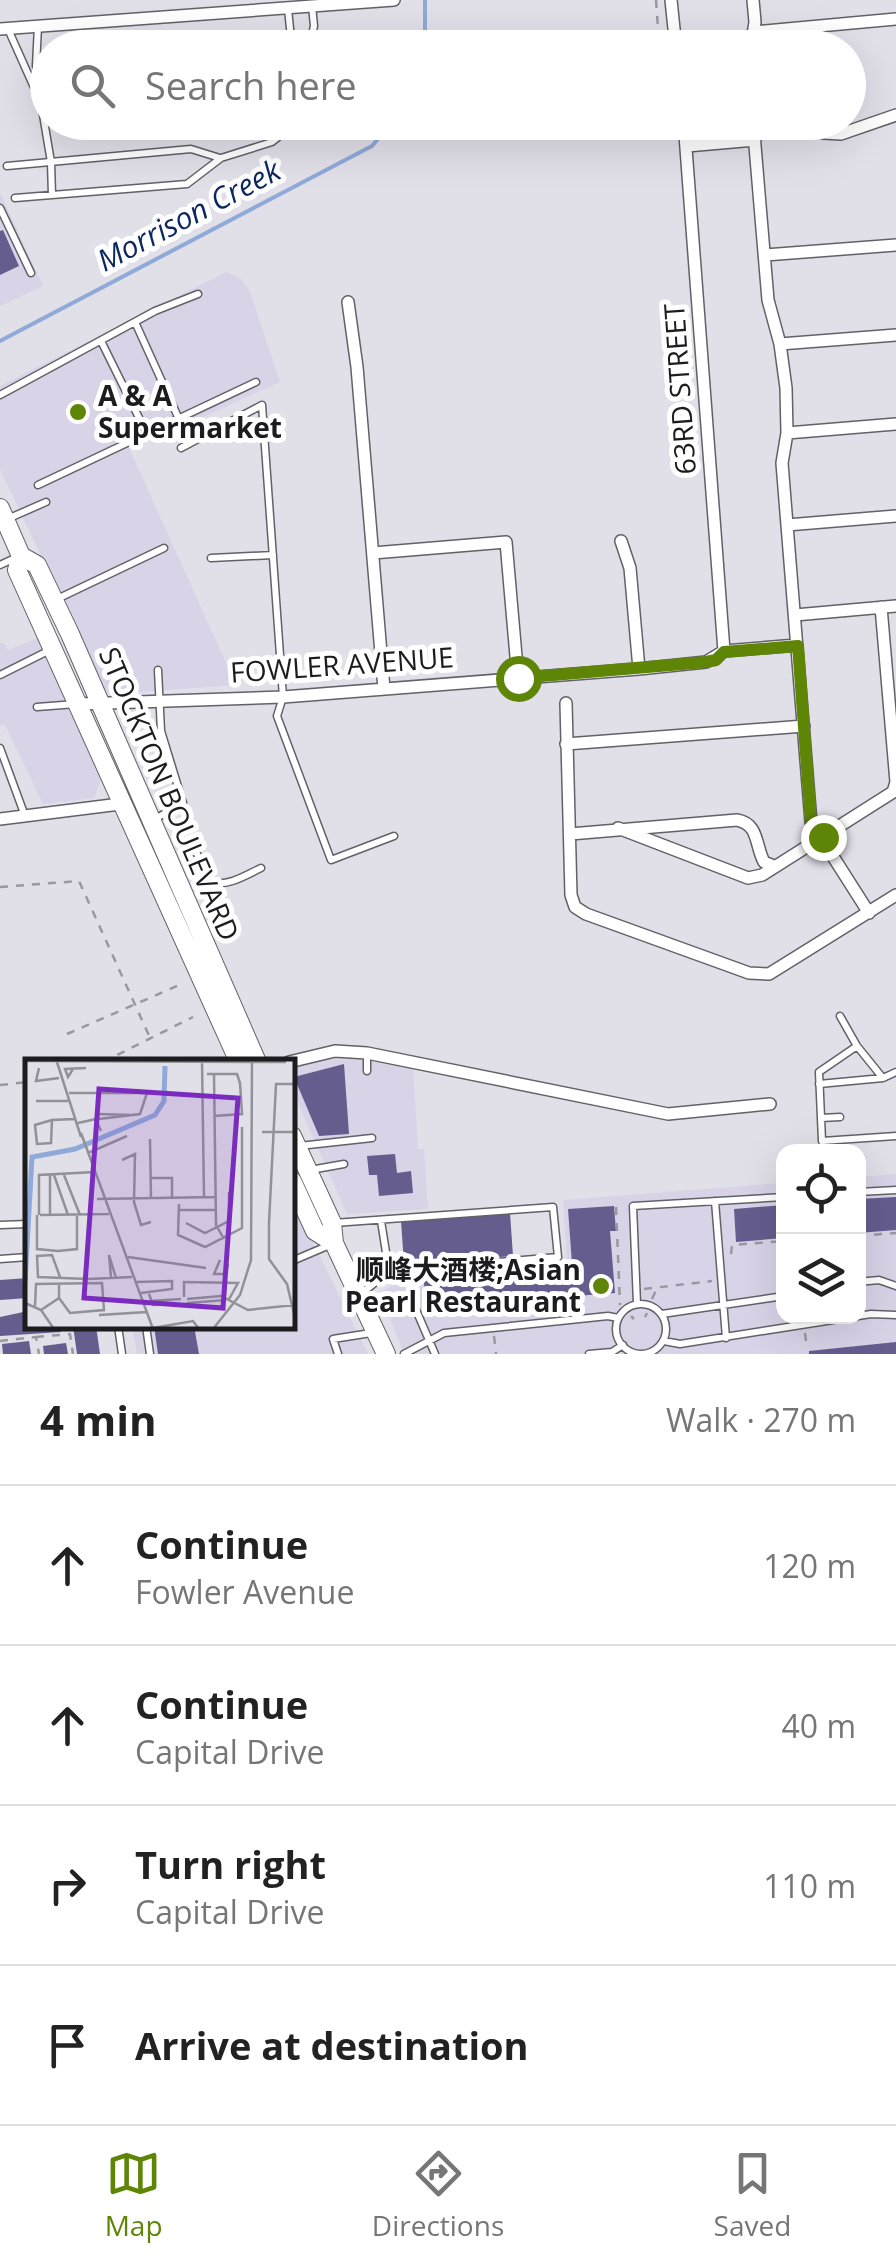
<!DOCTYPE html>
<html lang="en">
<head>
<meta charset="utf-8">
<style>
	:root { --surface:#fff; --page:#f2f2f2; --text:#222; --muted:#767676; --line:#e0e0e0; --accent:#5f8507 }
	body { margin:0; font-family:"Open Sans","Noto Sans SC",sans-serif; background:var(--page); color:var(--text) }
	.controls { position:absolute; right:30px; bottom:30px; display:grid; overflow:hidden; border-radius:20px; box-shadow:0 10px 40px #0002 }
	.controls button { width:90px; height:90px; display:grid; place-items:center; padding:0; border:0; border-bottom:2px solid var(--line); background:var(--surface); color:var(--text); font:50px sans-serif }
	.stop { position:absolute; width:30px; height:30px; margin:-22px; border:8px solid #5f8507; border-radius:50%; background:#fff }
	.stop.end { background:#5f8507; border-color:#fff; box-shadow:0 2px 10px #0008 }
	.list { margin:0; padding:0; list-style:none }
	h2 { display:flex; justify-content:space-between; align-items:center; height:130px; margin:0; padding:0 40px; font-size:42px }
	h2 small { font-size:32px; font-weight:400; color:var(--muted) }
	.list li { display:grid; grid-template-columns:65px 1fr auto; gap:30px; align-items:center; box-sizing:border-box; height:160px; padding:0 40px; border-top:2px solid var(--line) }
	.list b { display:block; font-size:38px; white-space:nowrap }
	.list p { margin:0; font-size:32px; white-space:nowrap; color:var(--muted) }
	.list em { font-size:32px; font-style:normal; color:var(--muted) }
	.icon { flex:none; width:55px; height:55px; fill:none; stroke:currentColor; stroke-width:2; stroke-linecap:round; stroke-linejoin:round }
	.map { position:relative; flex:none; width:896px; height:1354px; overflow:hidden }
	.search { position:absolute; background:var(--surface); box-shadow:0 10px 40px #0002; left:30px; right:30px; top:30px; height:110px; display:flex; align-items:center; gap:25px; box-sizing:border-box; padding:0 35px; border-radius:55px; color:var(--muted); font-size:38px }
	.sheet { height:770px; background:var(--surface) }
	nav { display:flex; justify-content:space-around; align-items:center; box-sizing:border-box; height:140px; border-top:2px solid var(--line); background:var(--surface); font-size:28px; color:var(--muted) }
	nav a { display:grid; justify-items:center; gap:5px }
	nav .on { color:var(--accent) }
	.map>svg:first-child { display:block }
	.commercial { fill:#d9d3e8 }
	.lines { fill:none; stroke-linecap:round; stroke-linejoin:round }
	.stream { stroke:#8fa9d9; stroke-width:4 }
	.building { fill:#655d8e }
	.lane-casing { stroke:#626168; stroke-width:9 }
	.street-casing { stroke:#626168; stroke-width:14 }
	.secondary-casing { stroke:#626168; stroke-width:20 }
	.path { stroke:#9a989f; stroke-width:2.5; stroke-dasharray:8 8; stroke-linecap:butt }
	.lane { stroke:#fff; stroke-width:6 }
	.street { stroke:#fff; stroke-width:11 }
	.secondary { stroke:#fff; stroke-width:18 }
	.route { stroke:#5f8507; stroke-width:12 }
	.poi-dot { fill:#5f8507; stroke:#fff; stroke-width:4 }
	.labels { text-anchor:middle; stroke-width:10; stroke-linejoin:round; paint-order:stroke }
	.street-label { font-size:28px; fill:#1c1b1e; stroke:#fff }
	.poi-label { font-size:28px; font-weight:bold; fill:#1c1b1e; stroke:#fff; text-anchor:start }
	.water-label { font-size:30px; font-style:italic; fill:#0c265f; stroke:#fff }
	.inset-river { fill:none; stroke:#8fa9d9; stroke-width:5 }
	.inset-road { fill:none; stroke:#929197; stroke-width:2.5 }
	.view { fill:#7b2cbf; fill-opacity:0.15; stroke:#7b2cbf; stroke-width:5 }
	.inset-edge { fill:none; stroke:#1c1b1e; stroke-width:5 }
</style>
</head>
<body>
<div class="map">
<svg width="896" height="1354" viewBox="0 0 896 1354">
	<rect width="100%" height="100%" fill="#e1dfe8"/>
	<path class="commercial" d="M0 192 43 286 0 306Z
		M226 272 241 279 250 291 280 382 130 450 236 685 112 694 105 691 98 677 0 469V386Z
		M38 638 101 780 94 798 43 804 5 725H0V643H4L8 650Z
		M356 1059 413 1069 418 1149H424L428 1209 347 1214 293 1092 292 1068 327 1060Z
		M896 1174V1354H404L380 1292 416 1274 567 1263 563 1200 783 1183 784 1316H858L859 1177Z
		M298 1212 368 1354H137L132 1327 292 1326 293 1213Z"/>
	<g class="lines">
		<path class="stream" d="M425 0V48
			M0 341 372 146 392 122"/>
	</g>
	<path class="building" d="M3 230 19 266 0 275V231Z
		M344 1064 349 1134 319 1136 294 1077Z
		M395 1154 397 1173 411 1171 413 1193 379 1196 377 1175H369L367 1156Z
		M896 1197V1230L858 1233V1199Z
		M784 1205V1238L736 1242 734 1209Z
		M614 1206 616 1231H610L615 1293 432 1307 430 1292H425L423 1275 572 1264 568 1209Z
		M510 1213 513 1256 404 1264 401 1221Z
		M28 1278V1298L0 1300V1280Z
		M28 1311V1326H60L61 1332 0 1336V1317Z
		M73 1326H96L100 1354H77Z
		M154 1326H194L199 1354H158Z
		M29 1341 31 1354H3L2 1344Z
		M896 1342V1354H809V1351Z
		M66 1343 68 1354H44L43 1346Z"/>
	<g class="lines">
		<defs>
			<path id="lane" d="M288 9 292 48
				M38 26 36 66 43 85 41 102
				M8 29 41 103 51 162 52 195
				M309 48 314 26 312 6
				M7 166 191 149 220 158
				M15 198 187 184 221 158 272 142 282 134 286 122
				M0 208 31 273
				M135 322 178 417
				M101 341 147 434
				M0 395 155 311 198 294
				M181 448 262 405 283 697 277 716 331 860 394 836
				M38 485 256 382
				M5 520 46 502
				M211 558 273 555
				M0 565 15 558
				M55 600 164 548
				M0 675 52 649
				M37 707 76 704
				M0 748 25 816
				M155 819 183 803 161 731 158 670
				M190 840 211 882C228 887 246 875 261 868
				M840 1016 857 1046 882 1077
				M857 1046 819 1072 822 1141 896 1136
				M367 1071V1054
				M819 1084 883 1078 896 1072
				M821 1118 840 1117
				M299 1146 372 1138
				M310 1170 344 1164
				M858 1192 896 1190
				M715 1201 726 1338
				M381 1221 389 1271
				M334 1223 553 1207 558 1257 389 1271 360 1295
				M0 1225 28 1224
				M0 1259 28 1257
				M292 1261 332 1244
				M858 1282 879 1280 896 1286
				M410 1296 435 1354
				M616 1329a25 25 0 1 1 50 0a25 25 0 1 1-50 0Z
				M637 1304 633 1206 784 1197
				M662 1314 784 1296
				M118 1326 122 1354
				M146 1326 150 1354
				M664 1341 680 1344 871 1314 896 1315
				M338 1354 333 1339 371 1333
				M404 1354 444 1333 608 1316 618 1318
				M589 1354 612 1352 623 1345"/>
			<path id="street" d="M671 0 676 48
				M0 29 394 0
				M753 32 896 19
				M751 48 755 22 753 0
				M684 122 724 651
				M753 122 768 300 780 344 786 388 787 433 782 463 811 822 869 913
				M767 122 799 124 823 133 841 134 896 115
				M687 146 755 140
				M765 255 896 245
				M348 302 357 367 384 689
				M780 344 896 335
				M787 433 896 424
				M787 525 896 516
				M621 541 630 568 639 669
				M373 553 506 542 518 679
				M795 615 896 606
				M724 651 797 645
				M566 703 571 895 575 907 586 914 749 973 769 974 896 895
				M79 704 283 697 639 669 706 662 724 651
				M566 744 804 726
				M0 819 120 804
				M618 828 748 878 762 875 893 792 896 782 881 607
				M570 834 737 820C759 824 755 845 764 862L774 866
				M289 1062 335 1051 367 1053 668 1114 770 1104"/>
			<path id="secondary" d="M0 508 21 556 37 565 70 634 257 1062
				M21 556 17 570 239 1062
				M292 1136 332 1223 334 1243 386 1354
				M292 1181 315 1231 334 1243"/>
		</defs>
		<use href="#lane" class="lane-casing"/>
		<use href="#street" class="street-casing"/>
		<use href="#secondary" class="secondary-casing"/>
		<path class="path" d="M656 0 658 28
			M0 887 79 881 151 1040
			M67 1034 177 986
			M103 1062 193 1017
			M0 1085 28 1082
			M616 1207 620 1305
			M858 1236 896 1233
			M731 1254 732 1245 784 1241
			M644 1289 712 1281
			M652 1299 657 1288
			M491 1307 492 1319
			M631 1316 634 1319
			M645 1317 647 1313
			M805 1333 807 1349
			M494 1336 496 1354
			M36 1337 70 1334 73 1354
			M0 1341 36 1337 39 1354"/>
		<use href="#lane" class="lane"/>
		<use href="#street" class="street"/>
		<use href="#secondary" class="secondary"/>
	</g>
	<g class="lines">
		<path class="route" d="M518 678 706 662 716 660 724 652 798 646 811 822 823 837"/>
	</g>
	<g class="poi-dot">
		<circle cx="78" cy="412" r="10"/>
		<circle cx="601" cy="1286" r="10"/>
	</g>
	<g class="labels">
		<g class="street-label">
			<text transform="translate(680 389) rotate(-94)" y="10">63RD STREET</text>
			<text transform="translate(342 665) rotate(-4)" y="10">FOWLER AVENUE</text>
			<text transform="translate(169 794) rotate(67)" y="10">STOCKTON BOULEVARD</text>
		</g>
		<g class="poi-label">
			<text x="98" y="406">A &amp; A<tspan x="98" dy="32">Supermarket</tspan></text>
			<text x="581" y="1280" text-anchor="end">顺峰大酒楼;Asian<tspan x="581" dy="32">Pearl Restaurant</tspan></text>
		</g>
		<g class="water-label">
			<text transform="translate(189 216) rotate(-28)" y="10">Morrison Creek</text>
		</g>
	</g>
	<g transform="translate(25 1059)">
		<rect width="270" height="270" fill="#e1dfe8"/>
		<path class="inset-river" d="M0 223 7 98 50 90 130 56 139 42 140 7"/>
		<path class="inset-road" d="M31 0 56 78M0 2 261 3M177 2 179 138M14 9 11 22 34 19M48 10 43 18 40 10 61 9M182 15H212L215 24 217 55 189 57M189 15 191 166 199 180M270 25H251L244 164V200L262 225 270 259M44 34H135M11 42H43M73 55 105 56M74 60 115 55 122 34M27 61 10 66 12 85 26 84 27 61 50 60M53 64 71 60 76 72M237 73H270M56 74 128 270M125 80 126 140M63 94 102 77M97 101 110 95 109 143 116 166 126 163M29 116 43 156M39 116 55 156M126 119H147V140M72 140 190 138M154 145 153 176 180 188 217 169V68M154 151H191M12 156V190L33 192 52 190V156M14 156V116L70 113M15 156 84 155M25 156V116M161 164 180 174 204 162V133M103 198 181 209M195 201 189 215H201L203 205M35 218 27 196 12 197 13 218 63 220 107 218M86 218 84 196 91 219M112 223 147 222V230L116 234M124 235 128 246 156 245M159 238V223L213 224 203 242M162 240 196 237 223 251 269 246M125 242 156 240M0 244 16 251 29 270M162 244 201 241M10 247 11 225 77 224 79 251 45 254 34 239M16 251 34 239V225M74 256 122 253M128 269 168 262 174 270M188 270 215 236 226 201 227 0"/>
		<path class="view" d="M74 30 213 39 198 249 59 239Z"/>
		<rect width="270" height="270" class="inset-edge"/>
	</g>
</svg>
<div class="controls">
<button><svg class="icon" aria-label="locate" viewBox="0 0 24 24"><circle cx="12" cy="12" r="6"/><path d="M12 2v4M12 18v4M2 12h4M18 12h4"/></svg></button>
<button><svg class="icon" aria-label="layers" viewBox="0 0 24 24"><path d="M12 4l9 5-9 5-9-5zM3 14l9 5 9-5"/></svg></button>
</div>
<div class="stop" style="left:518px;top:678px"></div>
<div class="stop end" style="left:823px;top:837px"></div>
<div class="search"><svg class="icon" aria-label="search" viewBox="0 0 24 24"><circle cx="10" cy="10" r="6"/><path d="M15 15l6 6"/></svg>Search here</div>
</div>
<section class="sheet">
<h2>4 min<small>Walk · 270 m</small></h2>
<ul class="list">
<li><svg class="icon" aria-label="ahead" viewBox="0 0 24 24"><path d="M12 20V5M6 11l6-6 6 6"/></svg><div><b>Continue</b><p>Fowler Avenue</p></div><em>120 m</em></li>
<li><svg class="icon" aria-label="ahead" viewBox="0 0 24 24"><path d="M12 20V5M6 11l6-6 6 6"/></svg><div><b>Continue</b><p>Capital Drive</p></div><em>40 m</em></li>
<li><svg class="icon" aria-label="right" viewBox="0 0 24 24"><path d="M7 20v-9h11M14 6l5 5-5 5"/></svg><div><b>Turn right</b><p>Capital Drive</p></div><em>110 m</em></li>
<li><svg class="icon" aria-label="arrive" viewBox="0 0 24 24"><path d="M6 21V4h12l-3 4 3 4H6"/></svg><div><b>Arrive at destination</b></div></li>
</ul>
</section>
<nav>
<a class="on"><svg class="icon" aria-label="map" viewBox="0 0 24 24"><path d="M3 6l6-2 6 2 6-2v14l-6 2-6-2-6 2zM9 4v14M15 6v14"/></svg>Map</a>
<a><svg class="icon" aria-label="directions" viewBox="0 0 24 24"><path d="M12 3l9 9-9 9-9-9zM9 14v-3h6M13 9l2 2-2 2"/></svg>Directions</a>
<a><svg class="icon" aria-label="saved" viewBox="0 0 24 24"><path d="M7 4h10v16l-5-4-5 4z"/></svg>Saved</a>
</nav>
</body>
</html>
